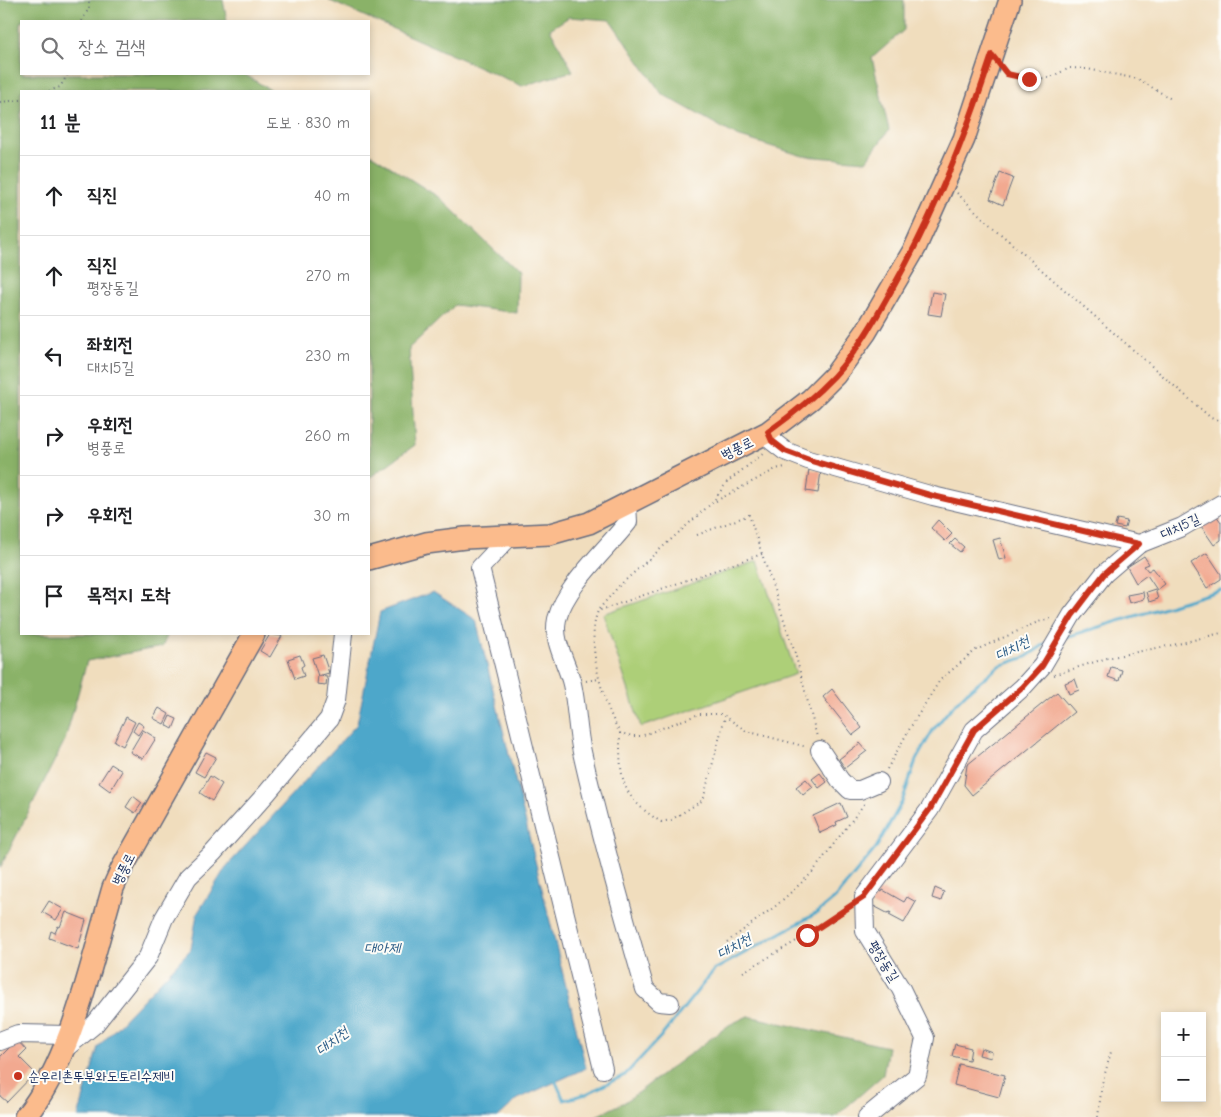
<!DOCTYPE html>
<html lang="ko">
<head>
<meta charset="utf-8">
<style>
	:root { --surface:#fff; --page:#f6f6f6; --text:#202124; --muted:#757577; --line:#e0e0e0 }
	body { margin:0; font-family:"Comic Neue","Poor Story",sans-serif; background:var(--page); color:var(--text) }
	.controls { position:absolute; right:15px; bottom:15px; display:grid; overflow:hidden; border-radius:0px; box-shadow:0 2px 8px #0003 }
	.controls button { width:45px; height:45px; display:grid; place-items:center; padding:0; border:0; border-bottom:1px solid var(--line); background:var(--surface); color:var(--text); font:25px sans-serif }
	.stop { position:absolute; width:15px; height:15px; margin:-11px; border:4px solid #c8321e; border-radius:50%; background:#fff }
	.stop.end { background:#c8321e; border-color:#fff; box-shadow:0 1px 5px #0008 }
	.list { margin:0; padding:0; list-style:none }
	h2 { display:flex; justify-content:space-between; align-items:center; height:65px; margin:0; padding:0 20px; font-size:21px }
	h2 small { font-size:16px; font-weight:400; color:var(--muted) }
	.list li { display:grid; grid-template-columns:32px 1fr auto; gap:15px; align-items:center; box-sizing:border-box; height:80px; padding:0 20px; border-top:1px solid var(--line) }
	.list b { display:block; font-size:19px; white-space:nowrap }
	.list p { margin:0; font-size:16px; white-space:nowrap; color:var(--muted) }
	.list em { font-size:16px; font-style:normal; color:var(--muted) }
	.icon { flex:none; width:28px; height:28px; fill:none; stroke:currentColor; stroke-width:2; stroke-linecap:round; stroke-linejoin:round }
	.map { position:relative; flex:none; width:1221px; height:1117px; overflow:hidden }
	.search { position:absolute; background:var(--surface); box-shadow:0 2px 8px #0003; left:20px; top:20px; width:350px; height:55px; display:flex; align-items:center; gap:12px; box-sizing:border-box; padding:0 18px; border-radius:0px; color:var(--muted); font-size:19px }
	.panel { position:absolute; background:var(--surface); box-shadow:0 2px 8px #0003; left:20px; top:90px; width:350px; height:545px; border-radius:0px }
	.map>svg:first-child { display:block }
	.green { fill:#adcf78; stroke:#647f6b }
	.forest { fill:#8ab268; stroke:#527063 }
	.water { fill:#4da7ca; stroke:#346b94 }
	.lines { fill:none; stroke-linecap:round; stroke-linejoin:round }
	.stream { stroke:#4da7ca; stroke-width:3 }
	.building { fill:#f2a990 }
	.minor-casing { stroke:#666c7f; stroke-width:20 }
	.major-casing { stroke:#666c7f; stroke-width:24 }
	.path { stroke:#666c7f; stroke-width:2; stroke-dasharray:1 4; stroke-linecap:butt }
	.minor { stroke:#fff; stroke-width:18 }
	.major { stroke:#fbbb8c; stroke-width:21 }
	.route { stroke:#c8321e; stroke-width:6 }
	.poi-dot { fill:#c8321e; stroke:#fdfcf7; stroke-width:2 }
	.labels { text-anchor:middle; stroke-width:4; stroke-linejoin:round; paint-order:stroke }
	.street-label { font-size:14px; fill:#1b2f5e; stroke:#fdfcf7 }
	.poi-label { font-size:14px; fill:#1b2f5e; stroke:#fdfcf7; text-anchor:start }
	.water-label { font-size:15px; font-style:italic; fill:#2f5f89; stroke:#fdfcf7 }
</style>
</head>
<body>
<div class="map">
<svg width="1221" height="1117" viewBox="0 0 1221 1117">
	<rect width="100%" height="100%" fill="#fdfcf7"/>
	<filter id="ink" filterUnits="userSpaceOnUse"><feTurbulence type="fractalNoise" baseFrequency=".02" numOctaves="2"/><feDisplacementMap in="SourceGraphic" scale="10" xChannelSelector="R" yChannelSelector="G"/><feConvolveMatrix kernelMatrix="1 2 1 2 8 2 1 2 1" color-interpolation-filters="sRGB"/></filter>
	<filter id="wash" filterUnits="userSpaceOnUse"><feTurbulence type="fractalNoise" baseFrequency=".0096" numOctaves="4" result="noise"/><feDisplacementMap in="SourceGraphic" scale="20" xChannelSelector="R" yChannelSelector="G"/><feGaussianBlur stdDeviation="1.12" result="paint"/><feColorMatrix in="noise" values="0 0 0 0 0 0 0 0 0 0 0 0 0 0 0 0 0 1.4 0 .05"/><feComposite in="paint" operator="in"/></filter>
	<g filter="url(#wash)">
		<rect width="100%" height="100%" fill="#f0ddbd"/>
		<path class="green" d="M758 561 796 674 641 727 603 614Z"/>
		<path class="forest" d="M0 0H223L227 21H21V74H244L272 91H21V634H168L162 647 87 661 65 740 0 868Z
			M328 0H904V30L872 58 889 130 866 161 803 156 737 136 662 94 610 20 569 17 550 29 573 71 522 86Z
			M369 153 440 198 518 273 517 313 455 305 409 348 415 445 369 478Z
			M748 1016 888 1047 883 1075 835 1117H594L625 1102 729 1025Z"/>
		<path class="water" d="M433 592 476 620 586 1068 518 1099 498 1117H78L98 1047 191 949 197 914 226 867 357 724 380 612Z"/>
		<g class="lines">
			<path class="stream" d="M1066 637 1221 590
				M555 1080 564 1100 586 1094 625 1075 664 1033 714 970 817 913 835 898 876 848 902 802 916 760 933 730 950 709 967 692 999 666 1026 657 1048 642"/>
		</g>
		<g id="blocks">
			<path class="building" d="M1000 173 1013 178 1003 205 990 199Z
				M932 292 945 294 941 316 928 314Z
				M809 469 821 471 818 493 806 491Z
				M1216 515 1221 522V540L1214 545 1201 526Z
				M1117 519 1127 521 1125 528 1115 526Z
				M938 520 952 534 945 541 931 528Z
				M1000 538 1006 558 999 560 993 540Z
				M955 539 964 547 960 552 950 544Z
				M1207 553 1221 574V579L1207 588 1191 563Z
				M1144 556 1149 564 1144 566 1148 571 1153 568 1165 584 1157 590 1147 575 1136 583 1127 567Z
				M1155 589 1158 599 1149 602 1146 592Z
				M1143 592 1144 599 1129 603 1127 595Z
				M270 634 282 636 270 657 260 651Z
				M300 655 304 665 301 667 304 676 295 679 288 659Z
				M323 655 329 673 318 676 312 658Z
				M1111 667 1122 670 1119 681 1108 677Z
				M318 676 327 677 326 685 317 684Z
				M1075 679 1079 690 1069 694 1065 683Z
				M832 689 862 728 853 735 823 697Z
				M1057 692 1074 712 972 795 964 785 967 765Z
				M159 708 169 714 164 724 153 718Z
				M170 716 177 719 173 729 166 725Z
				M126 717 135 722 123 746 114 741Z
				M138 722 144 726 138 735 133 731Z
				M143 730 156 738 143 759 130 752Z
				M860 743 867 751 845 768 839 759Z
				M206 752 216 757 204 777 195 772Z
				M111 764 122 771 110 791 99 783Z
				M820 773 827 782 819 788 812 779Z
				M210 776 222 784 212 801 200 793Z
				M806 779 813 787 803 795 796 787Z
				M133 796 142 803 135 813 126 807Z
				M841 803 847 817 836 822 837 825 820 833 813 816Z
				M935 888 944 892 941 901 932 898Z
				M878 890 882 892 883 890 904 902 907 897 916 902 904 923 889 915 891 912 887 913 870 904Z
				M49 901 63 909 56 920 42 912Z
				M66 912 86 920 78 949 49 938 51 931 55 933 58 926 60 927Z
				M17 1040 26 1050 19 1057 35 1073 7 1102 0 1096V1057Z
				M955 1044 971 1048 969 1060 952 1056Z
				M981 1048 992 1052 991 1058 979 1055Z
				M959 1064 1005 1075 999 1097 954 1085Z"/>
		</g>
	</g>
	<g filter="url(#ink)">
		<use href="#blocks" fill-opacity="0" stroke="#666c7f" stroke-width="1"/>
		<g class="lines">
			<defs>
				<path id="minor" d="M768 432 772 441 785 451 808 460 933 496 1139 544 1182 527 1221 504
					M627 503 628 522C607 549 566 585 557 619 552 642 567 662 572 684 577 706 577 730 582 752 600 832 622 910 645 989L659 1002 670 1003
					M510 536 480 568 603 1069
					M820 750 840 780 850 790H860L879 782
					M0 1041 18 1034 68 1035
					M62 1051 95 1024 148 957 164 918 188 877 213 853 267 793 329 719 336 700 343 634
					M867 1117 917 1076 925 1038 901 989 865 931 864 897 930 809 974 730 1023 687 1042 666 1072 615 1104 574 1139 544"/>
				<path id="major" d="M369 559 426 543 465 538 550 534 589 523 768 432 811 399 835 375 866 332 915 248 964 139 1010 0
					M25 1117C72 1060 92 959 113 888L121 870 254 634"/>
			</defs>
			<use href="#minor" class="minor-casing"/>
			<use href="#major" class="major-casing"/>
			<path class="path" d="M82 21 89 8V0
				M1004 71 1007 74 1029 79 1048 78 1070 68 1087 69 1138 79 1173 100
				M49 91 60 87 68 74
				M0 102 21 100
				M957 193 987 222 1211 418 1221 422
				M716 501 776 469 785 467
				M697 535 749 515 795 653 817 737
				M762 554 598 611C585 642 603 704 620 733L632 736H641L699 714H722L746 731 807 747
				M599 609 619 586 713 502 727 482 764 453
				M1054 675 1107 658 1182 643 1221 633
				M586 681 599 679
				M620 733C620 780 620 796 661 822L671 820 703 800 725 717
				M887 769 910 728 940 680 976 650 1038 622 1054 618
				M727 942 777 905 812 873 864 804
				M743 972 833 920 851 905
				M1098 1117 1102 1084 1111 1052"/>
			<use href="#minor" class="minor"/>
			<use href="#major" class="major"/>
		</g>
	</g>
	<g class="lines" filter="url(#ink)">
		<path class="route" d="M807 935 864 897 930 809 974 730 1023 687 1042 666 1072 616 1104 574 1139 544 933 496 812 461 785 451 772 441 768 432C792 415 814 397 834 376 857 351 875 320 891 291 935 213 964 140 992 55L1007 74 1029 79"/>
	</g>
	<circle class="poi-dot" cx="18" cy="1076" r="5"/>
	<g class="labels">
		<g class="street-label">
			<text transform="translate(737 448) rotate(-26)" y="5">병풍로</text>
			<text transform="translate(1180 526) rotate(-25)" y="5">대치5길</text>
			<text transform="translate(123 869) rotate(-63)" y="5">병풍로</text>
			<text transform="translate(884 961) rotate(58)" y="5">평장동길</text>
		</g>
		<g class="poi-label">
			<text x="28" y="1081">순우리촌뚜부와도토리수제비</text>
		</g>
		<g class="water-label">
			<text transform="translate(1012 648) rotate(-27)" y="5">대치천</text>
			<text transform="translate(734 946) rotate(-29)" y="5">대치천</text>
			<text x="382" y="953">대아제</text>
			<text transform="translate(332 1041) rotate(-37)" y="5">대치천</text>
		</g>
	</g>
</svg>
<div class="controls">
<button>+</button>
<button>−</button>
</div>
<div class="stop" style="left:807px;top:935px"></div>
<div class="stop end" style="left:1029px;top:79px"></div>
<div class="search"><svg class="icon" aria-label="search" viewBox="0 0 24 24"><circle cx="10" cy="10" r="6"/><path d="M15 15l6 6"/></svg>장소 검색</div>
<section class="panel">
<h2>11 분<small>도보 · 830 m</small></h2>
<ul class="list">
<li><svg class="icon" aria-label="ahead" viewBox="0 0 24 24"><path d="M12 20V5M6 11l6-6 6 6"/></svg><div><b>직진</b></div><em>40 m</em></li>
<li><svg class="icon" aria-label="ahead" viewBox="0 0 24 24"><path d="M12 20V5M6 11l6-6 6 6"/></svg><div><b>직진</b><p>평장동길</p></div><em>270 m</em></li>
<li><svg class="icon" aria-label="left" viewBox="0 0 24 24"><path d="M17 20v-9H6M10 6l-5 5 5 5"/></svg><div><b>좌회전</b><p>대치5길</p></div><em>230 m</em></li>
<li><svg class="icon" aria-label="right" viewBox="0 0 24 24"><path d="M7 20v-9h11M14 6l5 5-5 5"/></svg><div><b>우회전</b><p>병풍로</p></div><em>260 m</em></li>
<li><svg class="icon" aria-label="right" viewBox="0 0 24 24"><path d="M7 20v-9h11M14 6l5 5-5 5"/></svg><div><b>우회전</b></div><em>30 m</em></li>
<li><svg class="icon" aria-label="arrive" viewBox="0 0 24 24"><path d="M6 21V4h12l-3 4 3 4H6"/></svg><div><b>목적지 도착</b></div></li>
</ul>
</section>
</div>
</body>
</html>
